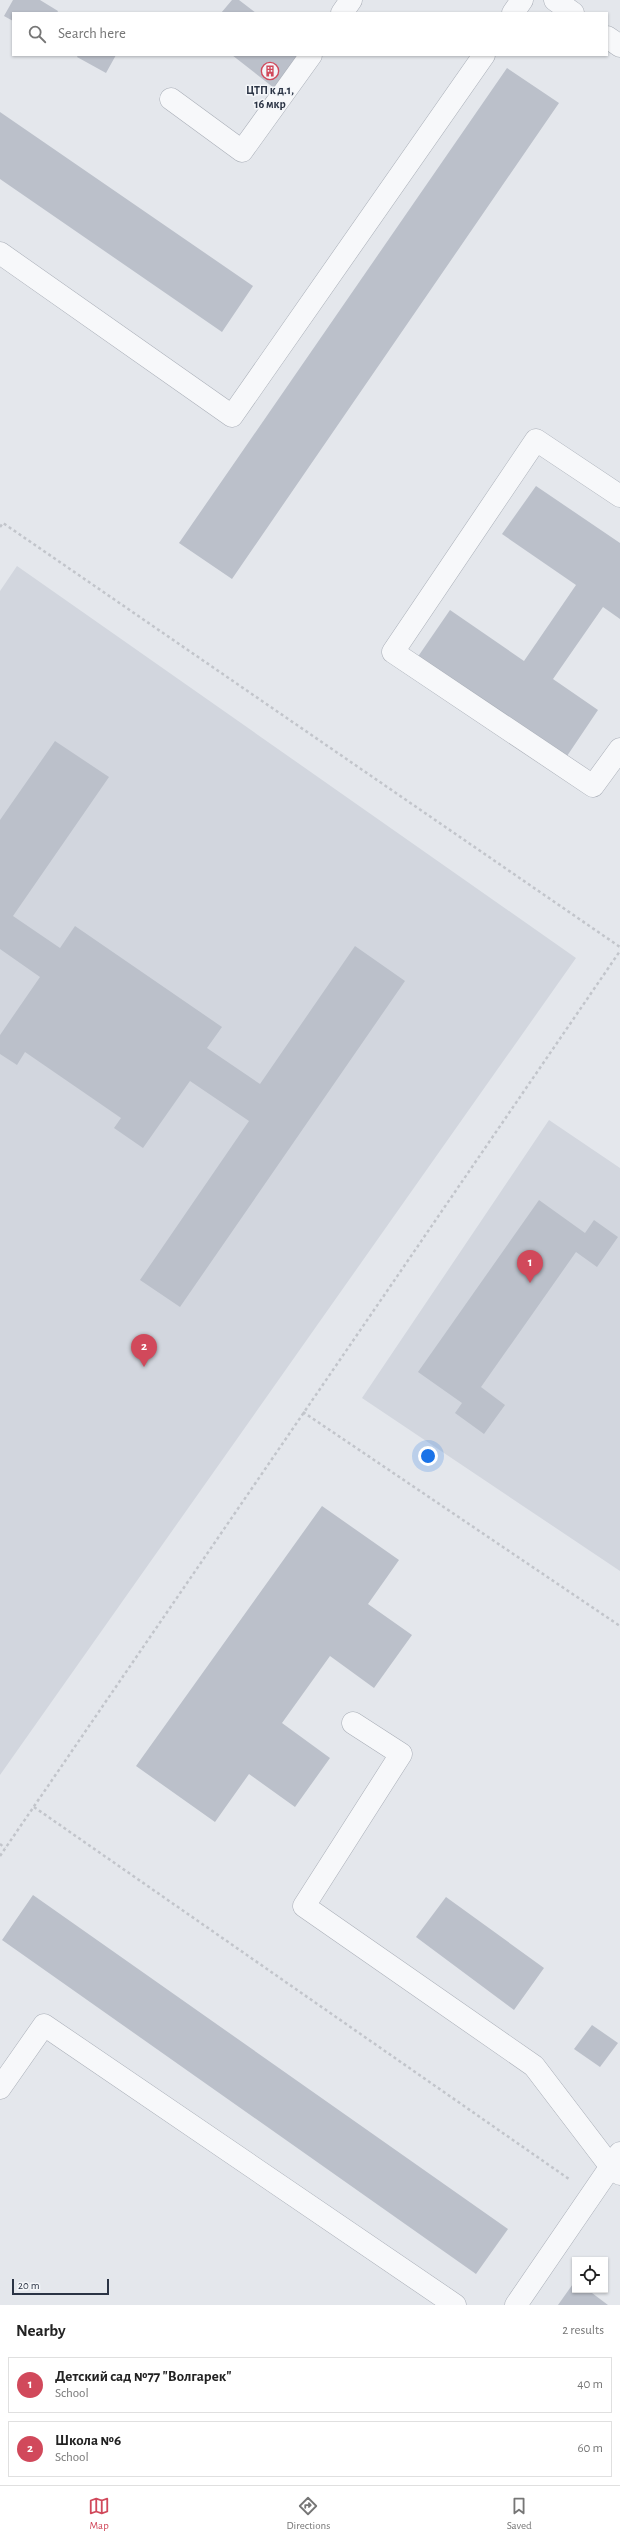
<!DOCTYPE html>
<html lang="en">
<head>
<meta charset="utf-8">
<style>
	:root { --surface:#fff; --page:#f2f2f2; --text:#222; --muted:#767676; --line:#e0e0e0; --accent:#d1495b }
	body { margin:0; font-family:"Alegreya Sans",sans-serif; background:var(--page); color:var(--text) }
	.controls { position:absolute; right:12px; bottom:12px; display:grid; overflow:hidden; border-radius:0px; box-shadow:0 1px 3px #0004 }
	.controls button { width:36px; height:36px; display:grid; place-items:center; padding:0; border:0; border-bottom:1px solid var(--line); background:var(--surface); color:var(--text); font:20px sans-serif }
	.scale { position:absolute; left:12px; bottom:10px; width:97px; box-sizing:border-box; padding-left:4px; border:2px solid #2b3445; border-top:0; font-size:11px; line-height:14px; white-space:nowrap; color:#2b3445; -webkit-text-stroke:3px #f4f6f9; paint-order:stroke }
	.you { position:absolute; left:428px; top:1456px; width:14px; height:14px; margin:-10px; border:3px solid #fff; border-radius:50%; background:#1a73e8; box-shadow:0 0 0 6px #1a73e833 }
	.badge { display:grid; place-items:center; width:26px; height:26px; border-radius:50%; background:var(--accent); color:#fff; font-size:13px; font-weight:700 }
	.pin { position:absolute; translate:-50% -33px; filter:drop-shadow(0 1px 2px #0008) }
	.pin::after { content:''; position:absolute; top:21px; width:14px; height:12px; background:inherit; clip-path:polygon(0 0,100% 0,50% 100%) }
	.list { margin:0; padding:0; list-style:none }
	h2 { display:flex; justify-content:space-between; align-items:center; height:52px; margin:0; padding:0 16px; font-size:17px }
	h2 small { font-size:13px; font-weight:400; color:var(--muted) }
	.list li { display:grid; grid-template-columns:26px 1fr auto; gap:12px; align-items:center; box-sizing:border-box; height:56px; margin:0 8px 8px; padding:0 8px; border:1px solid var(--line); border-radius:0px }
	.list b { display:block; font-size:15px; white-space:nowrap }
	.list p { margin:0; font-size:13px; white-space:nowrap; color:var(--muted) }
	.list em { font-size:13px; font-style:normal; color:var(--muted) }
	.icon { flex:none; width:22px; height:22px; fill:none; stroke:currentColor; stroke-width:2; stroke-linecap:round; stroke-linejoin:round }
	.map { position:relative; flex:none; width:620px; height:2305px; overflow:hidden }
	.search { position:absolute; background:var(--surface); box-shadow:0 1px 3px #0004; left:12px; right:12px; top:12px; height:44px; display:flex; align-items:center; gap:10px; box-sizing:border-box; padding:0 14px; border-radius:0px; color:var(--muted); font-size:15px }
	.sheet { height:180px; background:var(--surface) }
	nav { display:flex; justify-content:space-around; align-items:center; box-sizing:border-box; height:56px; border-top:1px solid var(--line); background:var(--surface); font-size:11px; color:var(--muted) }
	nav a { display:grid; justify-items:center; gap:2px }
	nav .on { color:var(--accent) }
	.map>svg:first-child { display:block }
	.built { fill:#d2d6de }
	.building { fill:#bbc0ca }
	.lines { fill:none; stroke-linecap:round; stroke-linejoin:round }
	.minor-casing { stroke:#a9aeb7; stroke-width:23 }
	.path { stroke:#c2c5cb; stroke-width:2.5; stroke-dasharray:3 3; stroke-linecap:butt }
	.minor { stroke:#f7f8fa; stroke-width:22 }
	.labels { text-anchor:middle; stroke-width:3; stroke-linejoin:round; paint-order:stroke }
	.poi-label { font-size:12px; font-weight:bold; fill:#2b3445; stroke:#f4f6f9 }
</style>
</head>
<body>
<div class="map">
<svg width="620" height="2305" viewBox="0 0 620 2305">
	<rect width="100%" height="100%" fill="#e4e7ec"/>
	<path class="built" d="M17 566 576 958 0 1775V591Z
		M549 1120 620 1168V1571L362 1398Z"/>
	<path class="building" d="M13 0H40L58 11 57 13H13V21L4 16Z
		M232 0H239L256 13H221Z
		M78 55H116L106 73 77 57Z
		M232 55H299L274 88Z
		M507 68 559 103 232 579 179 543Z
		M0 112 253 286 222 332 0 179Z
		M536 486 620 543V619L603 607 553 679 598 710 565 759 417 658 450 610 524 661 576 585 502 534Z
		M55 741 109 777 13 916 60 948 75 926 222 1027 207 1048 260 1084 355 946 405 981 180 1307 140 1280 249 1121 190 1081 143 1148 114 1128 121 1118 25 1052 17 1065 0 1054V1035L40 977 0 949V820Z
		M539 1200 585 1233 594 1220 618 1237 597 1267 576 1252 481 1387 505 1405 484 1434 455 1413 462 1403 418 1372Z
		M322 1506 399 1560 368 1604 412 1635 374 1688 330 1656 282 1723 330 1758 295 1807 249 1774 215 1822 136 1766Z
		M33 1895 508 2229 476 2274 2 1940Z
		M446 1897 544 1968 514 2010 416 1937Z
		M592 2025 618 2043 600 2067 574 2049Z
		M575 2281V2290H588L608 2305H558Z"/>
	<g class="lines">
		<defs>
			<path id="minor" d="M555 0 573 13
				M342 13 351 0
				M513 13 522 0
				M607 37 620 46
				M171 99 242 151 311 55
				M0 253 232 416 484 55
				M620 496 536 440 393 652 593 786 620 749
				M353 1723 401 1754 304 1906 534 2066 611 2167 620 2174
				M0 2088 44 2025 455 2305
				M516 2305 620 2153"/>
		</defs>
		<use href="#minor" class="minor-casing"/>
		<path class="path" d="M0 527 3 523 620 947
			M303 1412 620 1626
			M34 1807 569 2179
			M0 1844 5 1848
			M0 1856 620 951"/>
		<use href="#minor" class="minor"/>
	</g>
	<defs>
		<symbol id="building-ring" viewBox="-11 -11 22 22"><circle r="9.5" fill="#f4f6f9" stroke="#d1495b" stroke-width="1.5"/><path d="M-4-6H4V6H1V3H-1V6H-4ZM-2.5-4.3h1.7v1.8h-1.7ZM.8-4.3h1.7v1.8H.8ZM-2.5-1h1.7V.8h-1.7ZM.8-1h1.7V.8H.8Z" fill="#d1495b"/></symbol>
	</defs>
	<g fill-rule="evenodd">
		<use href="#building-ring" x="260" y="61" width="20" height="20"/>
	</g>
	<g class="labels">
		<g class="poi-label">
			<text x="270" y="94">ЦТП к д.1,<tspan x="270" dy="14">16 мкр</tspan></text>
		</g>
	</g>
</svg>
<div class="controls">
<button><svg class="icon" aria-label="locate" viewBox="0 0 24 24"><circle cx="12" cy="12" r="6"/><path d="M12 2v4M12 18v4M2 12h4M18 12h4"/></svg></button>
</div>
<div class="scale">20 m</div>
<div class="you"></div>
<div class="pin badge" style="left:530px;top:1283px">1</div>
<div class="pin badge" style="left:144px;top:1367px">2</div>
<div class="search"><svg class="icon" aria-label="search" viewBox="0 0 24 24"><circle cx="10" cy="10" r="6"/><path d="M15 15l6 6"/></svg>Search here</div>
</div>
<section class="sheet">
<h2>Nearby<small>2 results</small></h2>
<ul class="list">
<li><span class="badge">1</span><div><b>Детский сад №77 &quot;Волгарек&quot;</b><p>School</p></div><em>40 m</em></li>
<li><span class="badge">2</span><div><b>Школа №6</b><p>School</p></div><em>60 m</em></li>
</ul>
</section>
<nav>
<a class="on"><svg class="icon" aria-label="map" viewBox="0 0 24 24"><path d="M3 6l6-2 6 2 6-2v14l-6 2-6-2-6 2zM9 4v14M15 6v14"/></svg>Map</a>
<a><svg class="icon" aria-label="directions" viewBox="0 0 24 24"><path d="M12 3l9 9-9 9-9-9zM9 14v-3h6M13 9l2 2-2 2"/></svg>Directions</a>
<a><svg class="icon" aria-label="saved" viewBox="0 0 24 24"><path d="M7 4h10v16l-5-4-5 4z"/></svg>Saved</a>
</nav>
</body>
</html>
